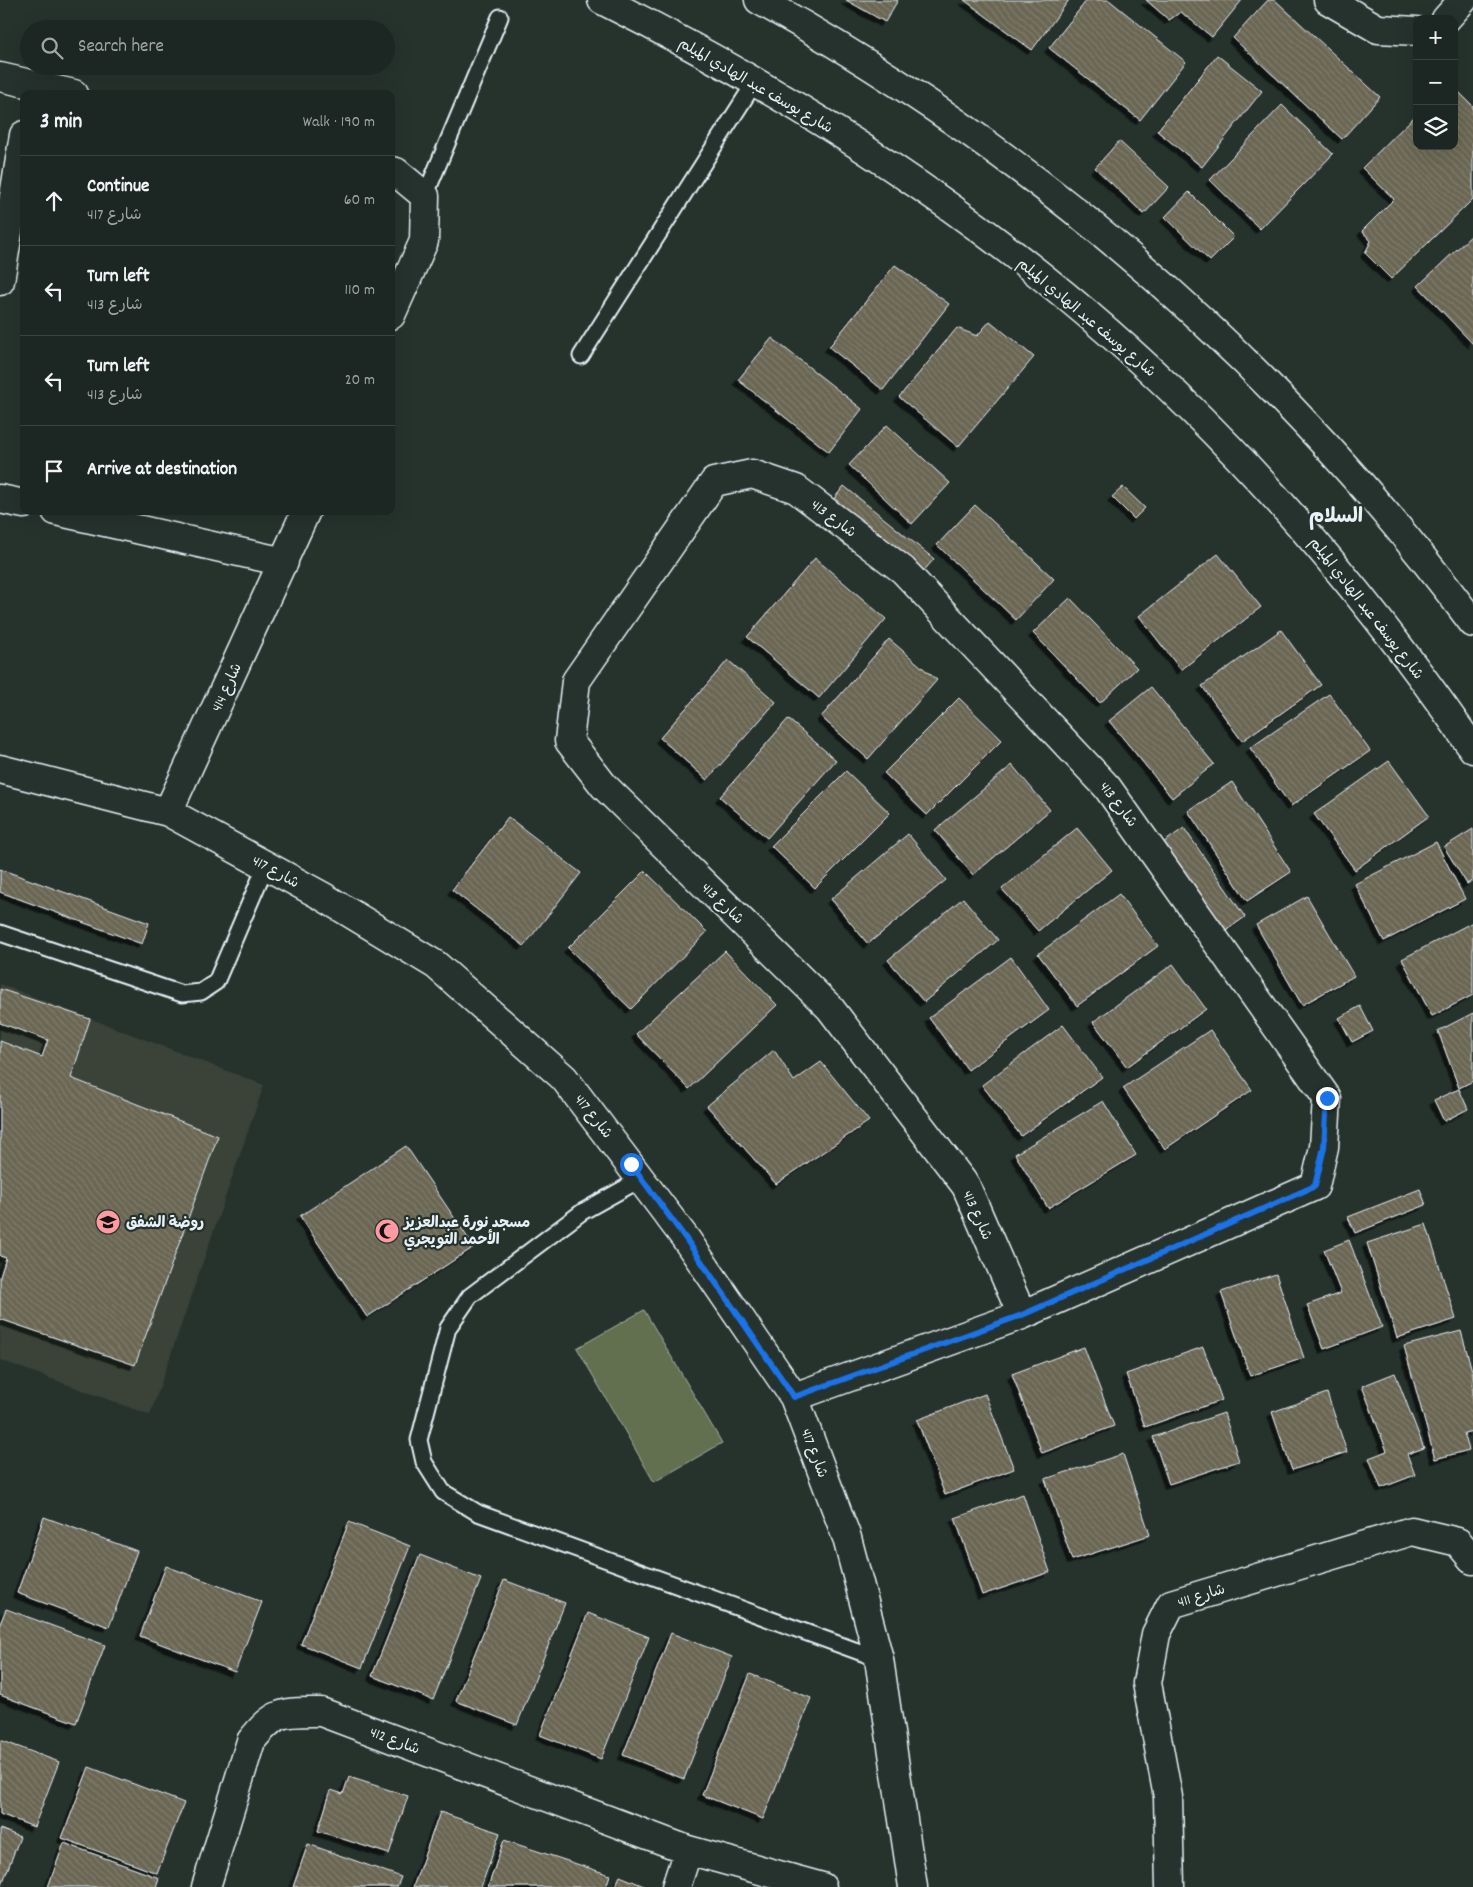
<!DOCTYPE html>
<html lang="en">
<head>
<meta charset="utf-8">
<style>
	:root { --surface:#1c2622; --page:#252e2a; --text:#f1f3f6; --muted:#a0a5a5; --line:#3a4340 }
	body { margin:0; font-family:Dekko,"Playpen Sans Arabic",sans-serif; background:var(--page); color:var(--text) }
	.controls { position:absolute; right:15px; top:15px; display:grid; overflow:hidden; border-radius:10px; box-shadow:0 5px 20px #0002 }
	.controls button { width:45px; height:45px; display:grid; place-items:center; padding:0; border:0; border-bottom:1px solid var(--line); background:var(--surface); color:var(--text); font:25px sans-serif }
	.stop { position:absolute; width:15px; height:15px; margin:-11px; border:4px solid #1a73e8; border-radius:50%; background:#fff }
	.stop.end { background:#1a73e8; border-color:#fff; box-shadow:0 1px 5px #0008 }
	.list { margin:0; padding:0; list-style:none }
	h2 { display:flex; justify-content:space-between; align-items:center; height:65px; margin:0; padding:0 20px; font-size:21px }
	h2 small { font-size:16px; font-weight:400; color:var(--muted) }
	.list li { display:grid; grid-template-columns:32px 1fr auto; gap:15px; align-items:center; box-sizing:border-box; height:90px; padding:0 20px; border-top:1px solid var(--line) }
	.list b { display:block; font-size:19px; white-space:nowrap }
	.list p { margin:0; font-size:16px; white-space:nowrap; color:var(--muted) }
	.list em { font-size:16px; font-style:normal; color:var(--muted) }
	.icon { flex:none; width:28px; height:28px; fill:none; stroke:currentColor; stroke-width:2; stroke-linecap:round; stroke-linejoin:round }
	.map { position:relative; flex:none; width:1473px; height:1887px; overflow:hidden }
	.search { position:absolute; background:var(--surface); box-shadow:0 5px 20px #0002; left:20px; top:20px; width:375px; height:55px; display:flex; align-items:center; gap:12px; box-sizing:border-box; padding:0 18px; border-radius:28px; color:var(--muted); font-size:19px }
	.panel { position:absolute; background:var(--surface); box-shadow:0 5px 20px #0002; left:20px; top:90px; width:375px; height:425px; border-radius:10px }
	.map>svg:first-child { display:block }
	.built { fill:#3a4238 }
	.grass { fill:#626f50; stroke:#a5b0a4 }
	.building { fill:url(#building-back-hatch); stroke:#e8f1f8; filter:url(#shadow) }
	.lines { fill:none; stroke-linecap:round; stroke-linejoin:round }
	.lane-casing { stroke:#e8f1f8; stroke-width:19 }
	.street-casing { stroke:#e8f1f8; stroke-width:31 }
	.secondary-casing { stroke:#e8f1f8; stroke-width:31 }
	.lane { stroke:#26332d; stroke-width:15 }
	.street { stroke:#26332d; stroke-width:28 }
	.secondary { stroke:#26332d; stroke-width:28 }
	.route { stroke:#1a73e8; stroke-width:6 }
	.labels { text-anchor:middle; stroke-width:4.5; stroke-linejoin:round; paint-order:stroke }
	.street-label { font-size:15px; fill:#e8f1f8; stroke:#26332d }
	.poi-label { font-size:15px; font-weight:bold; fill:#e8f1f8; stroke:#26332d; text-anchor:start }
	.district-label { font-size:20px; font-weight:bold; fill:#e8f1f8; stroke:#26332d }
</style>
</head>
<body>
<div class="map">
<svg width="1473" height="1887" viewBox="0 0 1473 1887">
	<defs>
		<pattern id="building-back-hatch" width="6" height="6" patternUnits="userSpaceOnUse" patternTransform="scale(1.25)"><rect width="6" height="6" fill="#6a6653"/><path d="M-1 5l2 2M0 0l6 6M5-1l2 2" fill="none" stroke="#7f7c6c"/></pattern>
		<filter id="shadow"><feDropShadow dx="-4.5" dy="4.5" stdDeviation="0" flood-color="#0009"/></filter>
	</defs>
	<rect width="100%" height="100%" fill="#26332d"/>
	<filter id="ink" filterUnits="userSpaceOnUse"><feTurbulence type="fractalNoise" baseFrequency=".02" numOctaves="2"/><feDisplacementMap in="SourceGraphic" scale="10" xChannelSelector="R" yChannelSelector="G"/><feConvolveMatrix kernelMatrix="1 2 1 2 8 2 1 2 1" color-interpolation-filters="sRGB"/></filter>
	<g filter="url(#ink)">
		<path class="built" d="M0 984 264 1085 150 1415 0 1360Z"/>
		<path class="grass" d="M644 1310 722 1443 654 1482 577 1348Z"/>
		<path class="building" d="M846 0H898L885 22Z
			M964 0H1069L1032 50Z
			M1087 0H1109L1186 62 1140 120 1049 48Z
			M1146 0H1242L1212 37 1181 12 1169 20Z
			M1268 0H1275L1380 97 1342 139 1233 38Z
			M1217 55 1262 91 1202 167 1157 131Z
			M1454 87 1473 106V199L1391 279 1365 253 1371 241 1362 231 1394 199 1362 168 1417 114V146H1454Z
			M1282 105 1333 154 1260 229 1210 180Z
			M1119 141 1169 187 1144 214 1095 168Z
			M1189 192 1234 237 1210 261 1165 217Z
			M1473 234V344L1418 286Z
			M895 265 949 304 883 390 829 347Z
			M990 321 1034 357 958 447 899 397 957 328 977 336Z
			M772 338 862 409 829 452 738 380Z
			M887 425 950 483 912 524 849 465Z
			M844 486 934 559 921 574 832 501Z
			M1123 487 1145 508 1134 519 1112 497Z
			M975 505 1054 579 1016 620 937 545Z
			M1218 554 1261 607 1181 670 1139 616Z
			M815 558 886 619 819 698 747 637Z
			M1070 598 1137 668 1100 703 1033 633Z
			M1281 630 1321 685 1242 741 1202 686Z
			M889 639 937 680 868 759 821 717Z
			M728 660 776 702 707 780 660 738Z
			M1151 687 1214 764 1172 798 1109 721Z
			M1329 694 1370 751 1291 806 1250 748Z
			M959 698 1002 740 927 815 884 773Z
			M788 719 836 760 767 838 720 797Z
			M1389 761 1429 816 1355 870 1314 814Z
			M1012 765 1050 810 973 875 935 830Z
			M846 771 890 813 815 888 771 846Z
			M1232 782 1291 872 1247 901 1188 811Z
			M508 817 581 873 524 946 452 890Z
			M1077 828 1112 870 1038 931 1002 889Z
			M1184 828 1245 917 1224 932 1163 843Z
			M1473 829V880L1467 884 1444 847Z
			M908 834 946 880 868 944 831 899Z
			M1436 842 1465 899 1384 941 1355 884Z
			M0 869 149 923 142 944 0 892Z
			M645 871 707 932 631 1009 568 948Z
			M1119 894 1158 946 1077 1006 1038 954Z
			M1307 896 1354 976 1302 1005 1256 925Z
			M963 898 998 940 924 1002 888 960Z
			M1473 922V995L1432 1016 1402 959Z
			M725 951 777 1005 689 1089 636 1034Z
			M1011 957 1049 1010 968 1070 929 1018Z
			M1173 964 1206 1009 1127 1067 1093 1022Z
			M0 989 90 1019 71 1078 218 1136 135 1365 0 1319V1277L6 1258 0 1256V1041L42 1057 48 1040 0 1023Z
			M1360 1006 1373 1031 1352 1042 1339 1018Z
			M1473 1013V1081L1459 1088 1438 1031Z
			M1063 1025 1102 1077 1021 1136 982 1085Z
			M1210 1030 1252 1090 1165 1149 1123 1088Z
			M774 1050 794 1081 821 1062 869 1121 776 1184 707 1106Z
			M1459 1089 1468 1109 1444 1121 1434 1100Z
			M1103 1101 1136 1155 1048 1208 1015 1154Z
			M406 1146 474 1247 367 1317 300 1216Z
			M1420 1189 1426 1205 1355 1233 1348 1217Z
			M1426 1224 1456 1319 1397 1338 1367 1243Z
			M1349 1240 1382 1327 1324 1349 1307 1305 1341 1293 1324 1250Z
			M1276 1274 1304 1358 1250 1376 1221 1292Z
			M1461 1331 1473 1374V1431L1464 1433 1469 1450 1435 1459 1404 1346Z
			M1084 1347 1114 1426 1042 1453 1012 1374Z
			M1203 1347 1222 1400 1145 1427 1126 1374Z
			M1395 1373 1424 1448 1407 1454 1415 1475 1381 1488 1369 1458 1387 1451 1362 1386Z
			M1327 1393 1347 1452 1292 1470 1272 1412Z
			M985 1394 1014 1469 945 1495 917 1420Z
			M1224 1413 1239 1461 1169 1484 1153 1437Z
			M1123 1454 1150 1535 1072 1560 1045 1479Z
			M1023 1494 1050 1572 982 1595 955 1518Z
			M44 1517 137 1551 109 1627 17 1593Z
			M349 1522 410 1546 362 1668 301 1644Z
			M420 1555 481 1579 433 1700 372 1676Z
			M166 1566 262 1602 235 1672 140 1636Z
			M504 1580 565 1603 517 1725 456 1701Z
			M6 1609 105 1645 76 1723 0 1695V1624Z
			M588 1613 649 1637 601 1759 540 1735Z
			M671 1633 732 1657 684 1779 623 1755Z
			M750 1674 811 1698 763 1819 702 1795Z
			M0 1740 59 1762 34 1827 0 1814Z
			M89 1767 184 1803 157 1873 62 1838Z
			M349 1777 408 1796 389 1854 318 1831 331 1790 343 1794Z
			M440 1812 500 1833 481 1887H413Z
			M0 1829 20 1837 1 1887H0Z
			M504 1840 610 1875 606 1887H488Z
			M64 1843 159 1878 156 1887H48Z
			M308 1844 401 1877 397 1887H293Z
			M620 1876 644 1886 643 1887H615Z"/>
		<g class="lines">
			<defs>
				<path id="lane" d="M425 196 500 17
					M581 356 755 82
					M0 933 182 994 201 992 216 982 266 865
					M641 1179 582 1212 470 1296 448 1328 419 1440 424 1462 443 1492 478 1513 879 1659"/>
				<path id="street" d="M1328 0 1378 29 1417 31
					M1446 19 1463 0
					M0 77 74 94
					M391 171 396 172 425 196 424 241 391 315
					M0 281 24 135
					M0 499 24 504
					M56 511 284 562
					M0 769 168 812 322 896 436 965 564 1078 686 1239 794 1397 847 1538 879 1659 913 1887
					M168 812 306 511
					M794 1397 1022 1315 1315 1186 1324 1147 1327 1098 1107 787 903 570 796 489 752 474 714 482 576 681 569 741 604 786 830 1008 966 1186 1022 1315
					M206 1887 251 1741C276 1710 283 1712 321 1712L688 1850 822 1887
					M676 1887 688 1850
					M1170 1887 1168 1797 1147 1683 1156 1634 1171 1604 1412 1531 1458 1542 1473 1560"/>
				<path id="secondary" d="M602 0C815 106 1020 240 1190 408 1296 512 1389 627 1473 749
					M759 0C1042 157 1279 363 1473 623"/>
			</defs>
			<use href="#lane" class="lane-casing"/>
			<use href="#street" class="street-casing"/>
			<use href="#secondary" class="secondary-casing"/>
			<use href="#lane" class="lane"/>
			<use href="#street" class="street"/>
			<use href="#secondary" class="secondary"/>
		</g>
	</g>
	<g class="lines" filter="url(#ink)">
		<path class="route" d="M631 1164 686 1239 794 1397 1022 1315 1315 1186 1324 1147 1327 1098"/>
	</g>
	<defs>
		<symbol id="school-disc" viewBox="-11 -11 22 22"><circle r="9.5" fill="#ff9aa2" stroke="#26332d"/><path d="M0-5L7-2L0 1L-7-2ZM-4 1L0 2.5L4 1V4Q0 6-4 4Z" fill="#111"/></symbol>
		<symbol id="mosque-disc" viewBox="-11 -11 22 22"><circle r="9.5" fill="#ff9aa2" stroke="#26332d"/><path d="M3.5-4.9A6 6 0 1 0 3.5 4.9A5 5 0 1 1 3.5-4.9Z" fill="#111"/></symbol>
	</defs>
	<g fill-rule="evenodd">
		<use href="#school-disc" x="94" y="1208" width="28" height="28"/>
		<use href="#mosque-disc" x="373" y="1217" width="28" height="28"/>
	</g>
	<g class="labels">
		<g class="street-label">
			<text transform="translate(756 85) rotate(30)" y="5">شارع يوسف عبد الهادي الميلم</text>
			<text transform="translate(1087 317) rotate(40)" y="5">شارع يوسف عبد الهادي الميلم</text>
			<text transform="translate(834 518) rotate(37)" y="5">شارع 413</text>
			<text transform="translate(1367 608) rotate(52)" y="5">شارع يوسف عبد الهادي الميلم</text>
			<text transform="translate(226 687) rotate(-65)" y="5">شارع 414</text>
			<text transform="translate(1119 804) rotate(53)" y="5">شارع 413</text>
			<text transform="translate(276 871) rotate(29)" y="5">شارع 417</text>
			<text transform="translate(723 903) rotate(44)" y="5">شارع 413</text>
			<text transform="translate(594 1116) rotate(52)" y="5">شارع 417</text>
			<text transform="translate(978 1215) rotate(66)" y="5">شارع 413</text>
			<text transform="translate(815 1453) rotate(69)" y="5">شارع 417</text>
			<text transform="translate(1201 1595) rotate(-17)" y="5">شارع 411</text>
			<text transform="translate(395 1740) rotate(21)" y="5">شارع 412</text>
		</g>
		<g class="poi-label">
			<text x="126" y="1227">روضة الشفق</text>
			<text x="404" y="1227">مسجد نورة عبدالعزيز<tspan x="404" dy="17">الأحمد التويجري</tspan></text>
		</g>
		<g class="district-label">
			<text x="1336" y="522">السلام</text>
		</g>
	</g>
</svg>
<div class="controls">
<button>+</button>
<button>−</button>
<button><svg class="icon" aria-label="layers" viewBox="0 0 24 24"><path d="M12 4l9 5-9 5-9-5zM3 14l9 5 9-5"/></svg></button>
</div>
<div class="stop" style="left:631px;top:1164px"></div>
<div class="stop end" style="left:1327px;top:1098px"></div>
<div class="search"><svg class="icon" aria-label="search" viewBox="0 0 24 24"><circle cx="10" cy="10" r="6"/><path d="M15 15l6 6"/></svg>Search here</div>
<section class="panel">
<h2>3 min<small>Walk · 190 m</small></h2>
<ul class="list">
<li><svg class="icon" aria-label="ahead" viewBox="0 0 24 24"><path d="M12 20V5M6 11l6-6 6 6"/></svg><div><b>Continue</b><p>شارع 417</p></div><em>60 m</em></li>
<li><svg class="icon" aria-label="left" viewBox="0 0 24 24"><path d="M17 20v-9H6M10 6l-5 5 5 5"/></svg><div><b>Turn left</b><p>شارع 413</p></div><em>110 m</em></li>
<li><svg class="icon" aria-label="left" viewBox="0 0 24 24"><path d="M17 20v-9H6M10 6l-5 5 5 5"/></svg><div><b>Turn left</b><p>شارع 413</p></div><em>20 m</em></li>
<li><svg class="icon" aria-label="arrive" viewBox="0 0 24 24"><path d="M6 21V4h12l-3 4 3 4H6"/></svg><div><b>Arrive at destination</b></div></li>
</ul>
</section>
</div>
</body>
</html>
